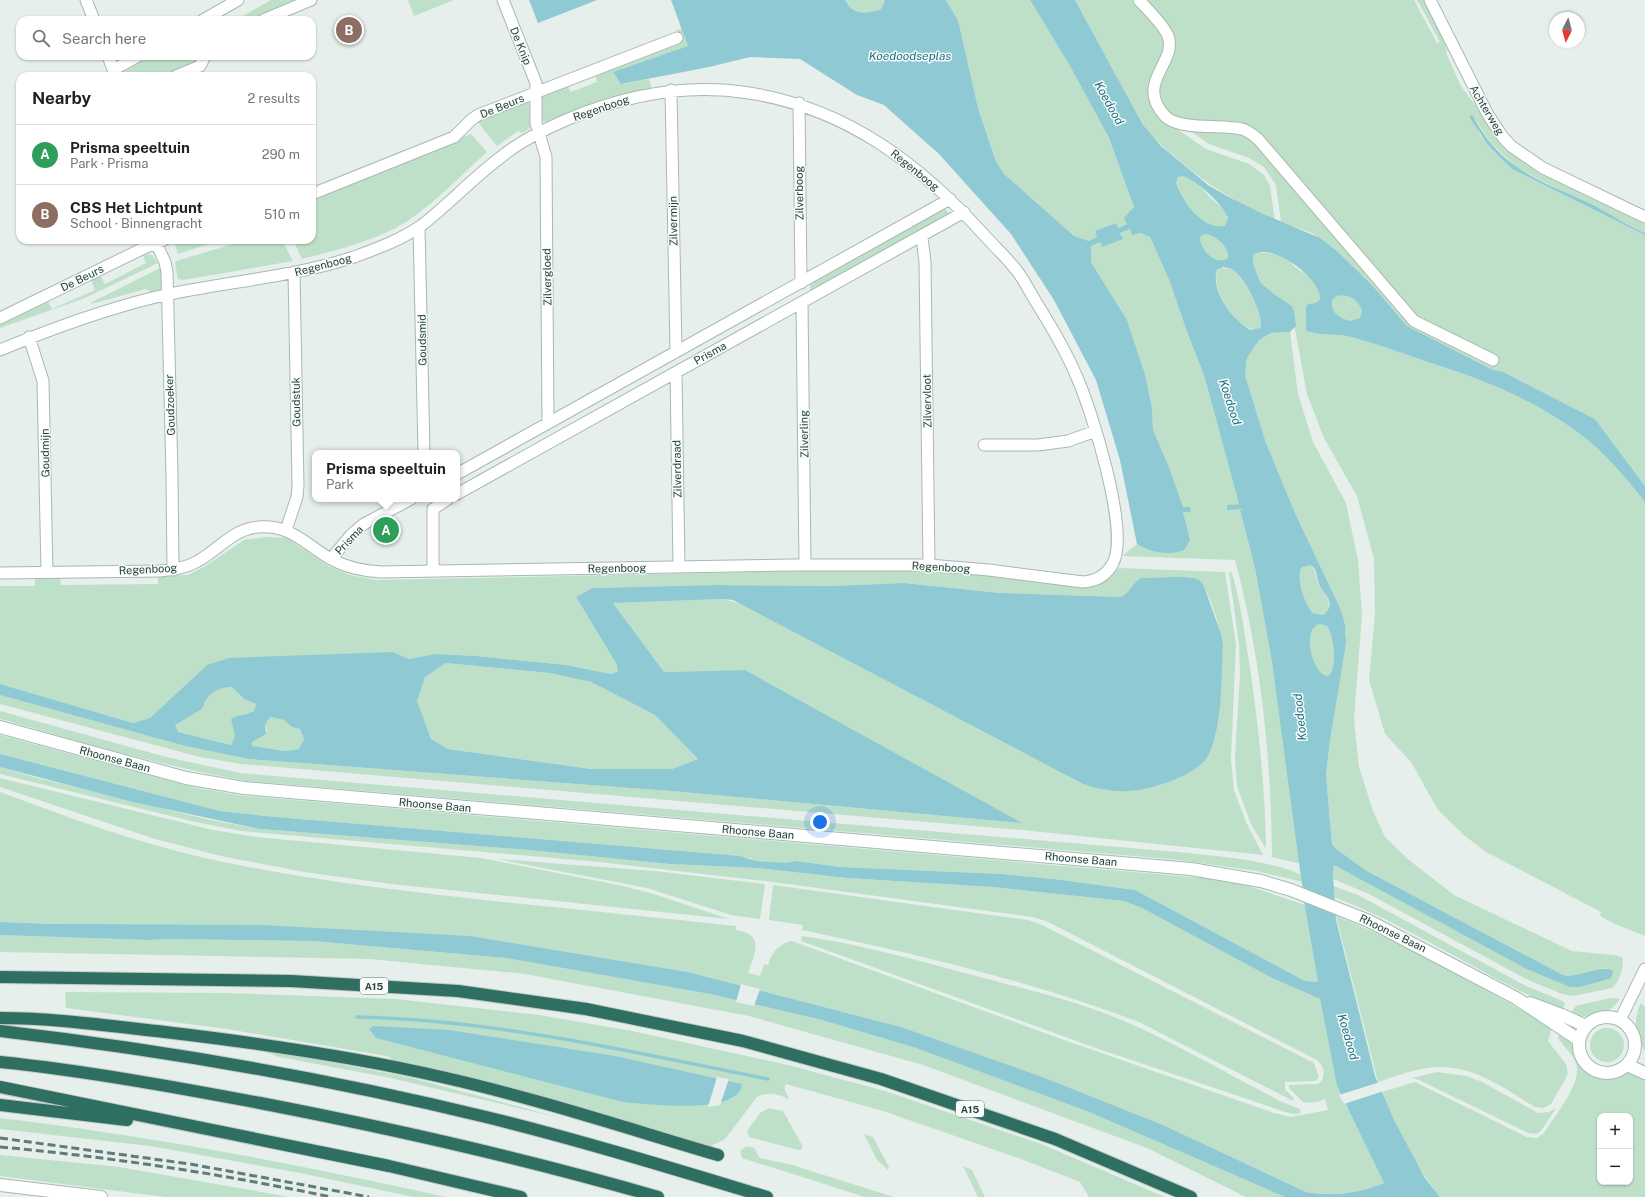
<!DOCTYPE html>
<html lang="en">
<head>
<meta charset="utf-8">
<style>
	:root { --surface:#fff; --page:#f2f2f2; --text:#222; --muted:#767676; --line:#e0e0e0; --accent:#db2777 }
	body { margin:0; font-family:"Public Sans",sans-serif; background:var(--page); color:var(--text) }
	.controls { position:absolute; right:12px; bottom:12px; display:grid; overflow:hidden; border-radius:8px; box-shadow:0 1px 3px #0004 }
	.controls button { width:36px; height:36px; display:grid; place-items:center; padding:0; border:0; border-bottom:1px solid var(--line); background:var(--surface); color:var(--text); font:20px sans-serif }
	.compass { position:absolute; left:1549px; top:12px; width:36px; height:36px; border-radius:50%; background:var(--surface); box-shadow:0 1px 3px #0004; rotate:186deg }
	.you { position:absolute; left:820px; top:822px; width:14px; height:14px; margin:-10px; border:3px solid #fff; border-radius:50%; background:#1a73e8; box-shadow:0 0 0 6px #1a73e833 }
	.badge { display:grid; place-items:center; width:26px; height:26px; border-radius:50%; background:var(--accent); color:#fff; font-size:13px; font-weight:700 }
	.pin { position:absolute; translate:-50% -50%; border:2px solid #fff; box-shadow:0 1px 4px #0006 }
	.popup { position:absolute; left:312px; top:450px; width:148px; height:52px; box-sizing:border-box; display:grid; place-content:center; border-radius:8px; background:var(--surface); filter:drop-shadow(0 1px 3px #0005); font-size:13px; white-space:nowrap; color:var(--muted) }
	.popup b { font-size:15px; color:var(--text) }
	.popup::after { content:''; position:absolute; left:50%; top:100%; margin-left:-8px; border:8px solid transparent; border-top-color:var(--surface) }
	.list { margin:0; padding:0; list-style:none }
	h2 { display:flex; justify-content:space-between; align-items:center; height:52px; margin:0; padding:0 16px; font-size:17px }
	h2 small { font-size:13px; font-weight:400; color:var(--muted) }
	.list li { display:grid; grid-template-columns:26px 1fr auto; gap:12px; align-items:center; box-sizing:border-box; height:60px; padding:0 16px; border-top:1px solid var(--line) }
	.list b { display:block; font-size:15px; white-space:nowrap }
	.list p { margin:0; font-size:13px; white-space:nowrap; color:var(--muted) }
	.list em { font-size:13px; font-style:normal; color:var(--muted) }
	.icon { flex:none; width:22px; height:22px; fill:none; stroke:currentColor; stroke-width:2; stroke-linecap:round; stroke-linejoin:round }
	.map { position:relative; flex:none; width:1645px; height:1197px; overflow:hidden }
	.search { position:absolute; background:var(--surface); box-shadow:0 1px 3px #0004; left:16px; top:16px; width:300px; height:44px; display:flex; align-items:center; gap:10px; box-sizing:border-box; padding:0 14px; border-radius:12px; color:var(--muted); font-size:15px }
	.panel { position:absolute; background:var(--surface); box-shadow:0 1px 3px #0004; left:16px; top:72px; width:300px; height:172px; border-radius:12px }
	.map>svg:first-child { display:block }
	.green { fill:#bfe0c8; fill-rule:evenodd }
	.water { fill:#8ec9d4; fill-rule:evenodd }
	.pier { fill:#e6efeb }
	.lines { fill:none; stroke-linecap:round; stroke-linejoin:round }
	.stream { stroke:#8ec9d4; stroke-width:3.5 }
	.street-casing { stroke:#a8b8b2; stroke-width:13 }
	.secondary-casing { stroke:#a4bbb3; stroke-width:14 }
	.highway-casing { stroke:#c2cac8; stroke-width:14 }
	.street { stroke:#fff; stroke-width:11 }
	.secondary { stroke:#fff; stroke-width:12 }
	.highway { stroke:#2f6f62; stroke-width:12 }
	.rail { stroke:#5f7d75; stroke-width:3; stroke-dasharray:8 4; stroke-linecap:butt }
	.labels { text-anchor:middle; stroke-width:3; stroke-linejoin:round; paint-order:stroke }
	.shield { fill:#f7fbf9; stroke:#637a73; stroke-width:1 }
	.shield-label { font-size:10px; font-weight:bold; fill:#24423a }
	.street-label { font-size:11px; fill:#24423a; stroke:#f7fbf9 }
	.water-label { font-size:12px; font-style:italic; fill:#1c6f80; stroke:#f7fbf9 }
</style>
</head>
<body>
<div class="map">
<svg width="1645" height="1197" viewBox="0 0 1645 1197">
	<rect width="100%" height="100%" fill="#e6efeb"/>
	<path class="green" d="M271 0H302L256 20H236Z
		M408 0H454L414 16Z
		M845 0H885L881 9C867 14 853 16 845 0Z
		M946 0H1030L1070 66 1109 138 1134 207 1128 217 1127 224 1118 228 1115 223 1095 232 1098 237 1089 241 1074 236 1003 173 995 159 978 108 958 20Z
		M1075 0H1135L1161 30 1165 48 1152 83 1168 123 1206 149 1249 164 1264 175 1270 186 1275 220C1239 204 1211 187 1181 162 1167 150 1154 140 1143 125Z
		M1142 0H1414L1437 43 1440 42 1417 0H1427L1446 42 1447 55 1461 86 1501 140 1645 220V233L1517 168 1491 143 1473 116 1480 135 1512 169 1645 235V486L1595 419 1503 372 1491 369 1407 326 1373 286 1337 251 1312 233 1281 222 1276 185 1264 167 1249 158 1209 144 1183 126 1237 132 1250 137 1421 322 1255 134 1174 117 1164 110 1157 91 1172 46Z
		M682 28 689 46 613 72 621 84 649 79 652 89C611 97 584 104 548 123L540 120V96L567 85 571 92 597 82 595 74 679 40 676 31Z
		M151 56H202C189 80 149 76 126 76L124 72Z
		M524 101 529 103 530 128 522 133 518 131 497 146 477 121Z
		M471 134 487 152C461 175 434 204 406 222 375 241 337 250 302 259L293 240H312V199Z
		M1179 176C1191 174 1200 186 1207 194 1214 203 1231 210 1227 224L1223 227C1200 226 1185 203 1176 183Z
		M944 208 951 215 810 293V283Z
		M1130 229 1132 234 1140 233 1150 237 1170 282 1187 332 1204 375 1239 504H1244L1227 510 1244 509 1240 510 1255 568 1272 662 1301 864 1272 857C1271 757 1261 657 1235 560L1122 556 1137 544 1147 550 1190 540 1183 512 1190 508H1183L1169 467 1153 430 1152 408 1145 374 1127 320 1091 262V246L1100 242 1102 247 1122 238 1120 233Z
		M1205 234C1215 236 1230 246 1228 258 1216 266 1203 252 1200 240L1201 236Z
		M178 240H221L178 254 174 242Z
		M247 240H282L293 261 183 280 178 279 175 263 176 261Z
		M1257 253C1267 252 1279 254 1288 259 1291 261 1292 264 1294 266 1305 275 1321 281 1320 299L1316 303 1308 304 1306 306V331C1320 336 1336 333 1351 337 1381 345 1410 356 1440 366 1497 384 1552 408 1597 448 1615 465 1630 483 1645 502V936L1615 924 1600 916 1601 912 1486 852 1465 836 1438 810 1411 762 1385 734 1369 680 1375 614 1374 559 1357 496 1324 438 1307 394 1295 329 1294 311 1292 306 1274 294 1260 282 1252 260 1253 255Z
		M146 254 152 255 158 263 85 298 0 328V324L47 300 52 309 95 290 91 280 100 275 105 284 146 263 143 255Z
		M160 268 162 271V290L151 292 146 289 91 304 92 302Z
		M1220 268 1233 269C1242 278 1267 315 1260 328 1241 339 1204 281 1220 268Z
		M1337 296C1348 294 1359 300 1362 311L1360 318 1350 321C1339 318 1330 312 1332 300Z
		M1290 332 1298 394 1313 442 1346 503 1358 560 1362 614 1354 720 1359 767 1373 811 1385 837 1409 860 1454 895 1572 951 1614 955 1622 957C1625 966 1619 982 1612 988L1573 996 1562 994 1528 980 1367 893 1333 879 1334 865 1570 987H1580L1609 979 1607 968 1573 976 1563 975 1365 870 1335 848 1332 844 1326 775 1330 740 1346 634 1341 610 1296 515 1266 443 1245 375 1247 358 1259 340 1271 333Z
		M391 519 394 524 391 527 395 535 384 542 378 532 382 529 380 525Z
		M266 537 287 538 328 566 350 575 377 580 852 570H914L1105 578 1119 568 1225 572 1236 644 1231 759 1234 790 1246 822 1263 855 1022 830 241 764 200 757 0 704V695L185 746 249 759 683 792 1021 823 745 670 664 672 613 603 723 599 742 604 1083 784 1106 790 1128 791 1160 784 1190 772 1215 736 1218 718 1223 644C1221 633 1208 583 1197 579 1186 575 1154 578 1141 578L1126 594 1120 597 1000 593 904 583 831 586 715 585 592 588 576 597 616 663 618 671 611 674 566 665 476 656 435 654 409 659 393 652 207 665 150 718 133 723 0 684V586H35V577H60L61 585 158 584V575H188L204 567 244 540Z
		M1307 565H1311C1317 571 1315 578 1319 585 1325 596 1336 604 1323 615L1313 613C1305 605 1295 577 1302 567Z
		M1229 572 1232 573C1241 604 1245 636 1250 668 1259 729 1265 788 1266 849L1251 824 1237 786 1235 757 1240 674 1239 644Z
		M1320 624 1327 626C1334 636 1338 668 1328 676 1312 674 1301 628 1320 624Z
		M446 663 550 673 591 682 655 715 698 759 672 769H591L448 749 431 739 416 701 425 677Z
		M232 687 244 699 256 704 254 711 246 716H237L233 728 236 736 231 745 178 732 174 725 202 709C208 693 216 688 232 687Z
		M0 711 166 757 240 773 1178 852C1220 857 1262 858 1302 875L1303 882 1256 871 1180 860 247 781C166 767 87 744 8 721L0 719Z
		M270 717 285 720 292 727 300 729 304 739 299 749 285 751 252 746V742L267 730 265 725Z
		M0 735 193 787 237 795 1227 880 1246 885 1305 905 1318 982 1305 981 1135 890 1054 879 1001 874 840 867 796 861 786 863 757 861 750 858 264 816 220 811 0 754Z
		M0 767 34 777 206 819 260 829 529 850 670 864 757 868 847 878 993 887 1124 901 1142 908 1274 979 1320 999 1337 1086 1384 1183C1359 1193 1332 1197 1306 1192L1163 1125 1040 1076 901 1027 688 972 470 936 0 922V792C67 817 135 842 205 858 304 880 403 891 503 902 581 910 659 918 736 926V930C765 934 755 953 748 973L760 976 764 964 768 965C772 952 778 944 792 941L1067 1041 1274 1113 1291 1117 1328 1110 1325 1099 1318 1102 1304 1103 1289 1088V1085L1317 1084 1322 1081C1325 1071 1324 1067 1317 1060L1046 921 1032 917 765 881 599 862 241 831 191 821 0 774Z
		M0 778 213 830 256 837 481 858 623 886 657 895 729 919 391 884 304 872 221 856 155 839 0 787Z
		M497 859 655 871 765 884 760 919 731 915 647 888Z
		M773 885 1028 920 1042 925 1314 1063 1319 1077 1315 1081 1285 1082V1089L1294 1099 1293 1101 1139 1022C1030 981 917 954 802 930L803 925 769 920Z
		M1333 886 1358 895 1526 986 1563 1001 1565 1004 1562 1010C1483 977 1413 927 1334 897Z
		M1336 916C1380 933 1420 955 1462 977 1492 994 1523 1010 1552 1028L1548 1041 1566 1064 1568 1074 1551 1104 1543 1108 1535 1107C1502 1087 1469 1062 1428 1068 1411 1070 1394 1077 1378 1082Z
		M0 935 148 940 168 939 313 941 506 958 710 994 822 1020 916 1048 1089 1112 1285 1197H1246L1147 1148 923 1065 749 1016 525 974 369 959 0 952Z
		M802 936C861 944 919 961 976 976 1020 988 1065 998 1107 1014 1167 1038 1224 1072 1280 1101L1300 1109 1301 1113 1295 1114 1285 1112 1093 1047 801 941Z
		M65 992 226 993 396 999 539 1015 632 1031 788 1065 885 1091 1041 1144 1165 1197H1089L1080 1182 1021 1159 883 1111 786 1084 784 1088 789 1099C777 1094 770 1091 757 1097L725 1139 709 1147 515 1089 395 1061 387 1056 227 1029 66 1008Z
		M1610 998 1620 999C1610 1015 1587 1020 1570 1014L1576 1006Z
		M1641 1003 1645 1007V1051C1634 1038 1633 1018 1641 1003Z
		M1590 1045a17 17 0 1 1 34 0a17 17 0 1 1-34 0Z
		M1560 1032C1579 1046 1571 1055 1583 1068 1602 1088 1614 1071 1633 1073 1637 1074 1641 1076 1645 1077V1197H1440C1415 1165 1397 1129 1382 1092L1415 1082 1527 1137 1537 1138 1544 1133C1554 1117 1583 1082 1576 1064 1573 1054 1564 1047 1558 1038ZM1600 1116H1630V1182H1600Z
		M252 1047 412 1078 565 1119 386 1077 279 1057Z
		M1437 1072 1467 1076 1482 1082 1538 1113 1549 1112 1556 1108 1541 1131 1537 1134 1528 1133 1419 1080 1412 1078Z
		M769 1108 783 1111 802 1145V1149L798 1150 749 1137 747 1131 760 1113Z
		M0 1118C150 1136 298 1164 446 1197H414L300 1173 150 1146 0 1129Z
		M864 1134 873 1137 889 1167 888 1170 877 1160Z
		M746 1146 754 1148 760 1158 792 1165 894 1197H865L742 1158 740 1151Z
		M0 1155 119 1167 290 1197H165L0 1176Z
		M963 1166 972 1170 985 1197H978Z"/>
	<path class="water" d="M529 0H597L538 23Z
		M671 0H845C853 16 867 14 881 9L885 0H946L958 20 978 108 995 159 1003 173 1074 236 1089 241 1097 237 1095 231 1116 223 1118 228 1127 224 1124 218 1134 207 1109 138 1070 66 1030 0H1075L1143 125 1161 146 1208 185 1229 197 1261 213 1320 238 1337 251 1373 286 1407 326 1491 369 1503 372 1595 419 1645 486V502C1630 483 1615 465 1597 448 1552 408 1496 384 1440 366 1410 356 1381 345 1351 337 1336 333 1320 336 1306 331V306L1308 304 1316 303 1320 299C1321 278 1271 241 1253 255V263L1260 282 1274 294 1292 306 1294 311 1296 326 1290 332 1271 333 1259 340 1247 358 1245 375 1266 443 1296 515 1341 610 1345 625 1346 643 1330 740 1326 775 1332 844 1335 848 1365 870 1563 975C1578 979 1602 964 1613 971L1612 976 1609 979 1580 987H1570L1527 969 1334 865 1333 876 1336 920 1375 1076 1395 1122 1425 1178 1440 1197H1285L1089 1112 916 1048 822 1020 710 994 506 958 313 941 168 939 148 940 0 935V922L57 924 261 925 470 936 688 972 901 1027 1040 1076 1163 1125 1306 1192C1332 1197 1359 1193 1384 1183L1337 1086 1320 999 1274 979 1142 908 1124 901 993 887 847 878 757 868 670 864 529 850 260 829 133 802 0 767V754L220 811 264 816 739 856 757 861 786 863 796 861 840 867 1001 874 1054 879 1135 890 1305 981 1318 982 1305 907 1272 662 1255 568 1240 510 1244 509 1227 510V505L1244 504H1239L1204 375 1187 332 1170 282 1150 237 1140 233 1132 235 1130 229 1120 233 1123 239 1102 247 1100 242 1091 246V262L1127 320 1145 374 1152 408 1153 430 1169 467 1183 507H1190L1191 512H1183L1190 540 1184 550C1171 556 1148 552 1137 544L1120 460 1096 380 1054 300 1011 234 939 154 884 105 857 95 800 59 750 57 709 67 621 84 613 72 688 46ZM1183 176C1196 180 1223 204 1228 218L1225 226C1202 230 1183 201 1176 183L1178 177ZM1205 234C1216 236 1229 246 1228 258 1216 266 1203 252 1200 240L1201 236ZM1223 267C1226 268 1230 268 1232 269 1243 275 1266 317 1260 328L1251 330C1234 322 1210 291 1217 270ZM1337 296C1348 294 1359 300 1362 311L1360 318 1350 321C1339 318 1330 312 1332 300ZM1310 565C1318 568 1316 577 1319 584 1324 596 1338 602 1323 615L1313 613C1305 605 1295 577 1302 567ZM1320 624 1327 626C1334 636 1338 668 1328 676 1312 674 1301 628 1320 624Z
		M1470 115 1473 116C1502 171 1539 179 1591 204 1609 213 1626 225 1645 233V235L1512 169 1488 145 1470 118Z
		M1141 578C1153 578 1187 575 1197 579 1200 580 1202 583 1204 586L1221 634 1223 644C1221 678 1223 723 1209 754 1200 775 1150 790 1129 791 1113 792 1098 789 1083 784L733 600 723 599 613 603 664 672 745 670 1022 823 683 792 249 759 185 746 0 695V684L133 723 150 718 207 665 229 658 393 652 409 659 435 654 476 656 566 665 611 674 618 671 616 663 576 597 592 588 715 585 831 586 904 583 1000 593 1120 597C1130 594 1132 583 1141 578ZM446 663 550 673 591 682 655 715 698 759 672 769H591L448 749 431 739 417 701 425 677ZM232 687 244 699 256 704 254 711C246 716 238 714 231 719L235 736 231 745 178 732 175 725 202 709C208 693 216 688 232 687ZM270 717 284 720 292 727 300 729 304 739 299 749 285 751 252 746V742L266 734 265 725Z
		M373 1026 449 1030 615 1056 742 1084C740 1116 645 1104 623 1102L376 1038 369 1029Z"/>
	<path class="pier" d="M741 984 760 989 754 1006 736 1002Z
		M717 1077 729 1079 720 1105 708 1107Z
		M1380 1082 1384 1091 1344 1104 1339 1095Z"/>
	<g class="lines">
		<path class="stream" d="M357 1017C496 1020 633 1052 768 1079"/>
		<defs>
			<path id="street" d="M86 0 94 20
				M503 0 536 83V123L546 157 548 423
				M1139 0C1147 9 1164 25 1168 36 1178 63 1134 82 1165 116 1179 131 1224 124 1242 129 1249 131 1253 135 1258 139L1414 321 1493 360
				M1430 0 1487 113 1502 136 1511 146 1543 168 1645 217
				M203 20 238 0
				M263 20 311 0
				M108 56 115 75
				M113 70 138 56
				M176 76 200 66 205 56
				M671 90 676 351
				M799 103 801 283
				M312 194 454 137 471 120 478 115 677 38
				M419 227 424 453
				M922 237 925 262 929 565
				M156 243 165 262 167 272 172 476 173 570
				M802 303 805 565
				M0 318 144 248 164 240
				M29 337 43 381 47 572
				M0 350C51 329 102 310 156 297 221 282 290 278 354 257 376 249 403 239 422 225 449 204 473 178 501 157 520 141 543 130 566 120 625 95 685 83 749 93 847 108 921 165 986 237 996 248 1008 259 1017 271 1024 280 1030 292 1036 302 1051 326 1065 349 1076 375 1091 408 1130 531 1113 563 1107 575 1097 581 1083 582L989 570 929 565H794L381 572C364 571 347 568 331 559 304 544 293 525 258 527 233 529 218 550 198 561 186 568 173 570 160 571L0 573
				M676 372 679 566
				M984 445H1038L1068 441 1096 431
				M457 474 950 199
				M457 494 964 212
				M286 530 297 497 298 486 294 272
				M331 559 351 535 364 524 411 499
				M433 571V509L448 499
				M1620 1020 1645 969"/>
			<path id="secondary" d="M0 727 186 778 244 788 1191 869 1261 881 1291 890 1369 921 1516 998 1579 1040
				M1530 1003 1562 1015 1586 1026
				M1579 1045a28 28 0 1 1 56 0a28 28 0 1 1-56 0Z
				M1627 1065 1645 1073
				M0 1185 101 1197"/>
			<path id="highway" d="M0 977 291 981 458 991 586 1009 743 1041 881 1079 1055 1139 1191 1197
				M0 1018C55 1018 110 1026 165 1032 258 1043 351 1056 442 1077 535 1098 626 1128 718 1155
				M0 1031C163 1050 326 1078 486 1117 580 1140 674 1169 767 1197
				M0 1062C87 1071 174 1087 260 1103 395 1129 527 1159 658 1197
				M0 1087 389 1166 521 1197
				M0 1105 127 1120"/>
		</defs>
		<use href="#street" class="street-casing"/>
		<use href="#secondary" class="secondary-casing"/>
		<use href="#highway" class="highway-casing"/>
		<use href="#street" class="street"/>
		<use href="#secondary" class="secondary"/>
		<use href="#highway" class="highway"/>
		<path class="rail" d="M0 1138 190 1164 369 1197
			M0 1147C111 1157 222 1174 331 1197"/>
	</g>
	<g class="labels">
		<g class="shield">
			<rect x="360" y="978" width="28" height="16" rx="3"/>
			<rect x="956" y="1101" width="28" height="16" rx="3"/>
		</g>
		<g class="shield-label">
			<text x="374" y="990">A15</text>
			<text x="970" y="1113">A15</text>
		</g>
		<g class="street-label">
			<text transform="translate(521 46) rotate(68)" y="4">De Knip</text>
			<text transform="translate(502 106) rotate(-22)" y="4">De Beurs</text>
			<text transform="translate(601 108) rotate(-19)" y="4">Regenboog</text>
			<text transform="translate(1487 110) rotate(59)" y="4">Achterweg</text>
			<text transform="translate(915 170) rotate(39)" y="4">Regenboog</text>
			<text transform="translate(799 193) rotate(-91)" y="4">Zilverboog</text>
			<text transform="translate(673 221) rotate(-91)" y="4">Zilvermijn</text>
			<text transform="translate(323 265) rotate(-15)" y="4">Regenboog</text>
			<text transform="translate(547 277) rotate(-91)" y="4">Zilvergloed</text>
			<text transform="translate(82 278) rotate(-26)" y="4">De Beurs</text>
			<text transform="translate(422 340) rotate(-91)" y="4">Goudsmid</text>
			<text transform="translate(710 353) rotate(-29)" y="4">Prisma</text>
			<text transform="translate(927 401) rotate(-91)" y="4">Zilvervloot</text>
			<text transform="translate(296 402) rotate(-91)" y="4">Goudstuk</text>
			<text transform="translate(170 405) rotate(-92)" y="4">Goudzoeker</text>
			<text transform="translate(804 434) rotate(-91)" y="4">Zilverling</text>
			<text transform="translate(45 453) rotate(-91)" y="4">Goudmijn</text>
			<text transform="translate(677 469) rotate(-91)" y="4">Zilverdraad</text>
			<text transform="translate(349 540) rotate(-46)" y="4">Prisma</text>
			<text transform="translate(941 567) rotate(3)" y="4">Regenboog</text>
			<text transform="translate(617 568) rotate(-1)" y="4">Regenboog</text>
			<text transform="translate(148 569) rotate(-3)" y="4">Regenboog</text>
			<text transform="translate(115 759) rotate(15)" y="4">Rhoonse Baan</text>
			<text transform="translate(435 805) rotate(5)" y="4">Rhoonse Baan</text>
			<text transform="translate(758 832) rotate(5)" y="4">Rhoonse Baan</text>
			<text transform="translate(1081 859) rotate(5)" y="4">Rhoonse Baan</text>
			<text transform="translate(1393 933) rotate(26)" y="4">Rhoonse Baan</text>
		</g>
		<g class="water-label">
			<text x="910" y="60">Koedoodseplas</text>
			<text transform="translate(1109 103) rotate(61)" y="4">Koedood</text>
			<text transform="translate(1230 402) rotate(72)" y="4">Koedood</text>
			<text transform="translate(1300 717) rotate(-96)" y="4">Koedood</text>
			<text transform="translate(1348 1037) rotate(74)" y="4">Koedood</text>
		</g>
	</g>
</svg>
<div class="controls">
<button>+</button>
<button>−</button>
</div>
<svg class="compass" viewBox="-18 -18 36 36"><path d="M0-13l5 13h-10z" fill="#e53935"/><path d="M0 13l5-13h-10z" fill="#767676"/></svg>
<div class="you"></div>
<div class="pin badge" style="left:386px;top:530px;background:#2e9e5b">A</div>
<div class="popup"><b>Prisma speeltuin</b>Park</div>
<div class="pin badge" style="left:349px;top:30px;background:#8d6e63">B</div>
<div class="search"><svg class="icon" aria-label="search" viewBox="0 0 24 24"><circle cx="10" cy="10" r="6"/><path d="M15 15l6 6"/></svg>Search here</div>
<section class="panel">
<h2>Nearby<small>2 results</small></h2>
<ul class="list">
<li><span class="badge" style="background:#2e9e5b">A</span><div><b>Prisma speeltuin</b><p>Park · Prisma</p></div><em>290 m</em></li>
<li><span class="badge" style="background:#8d6e63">B</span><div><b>CBS Het Lichtpunt</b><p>School · Binnengracht</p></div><em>510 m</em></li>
</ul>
</section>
</div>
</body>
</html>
